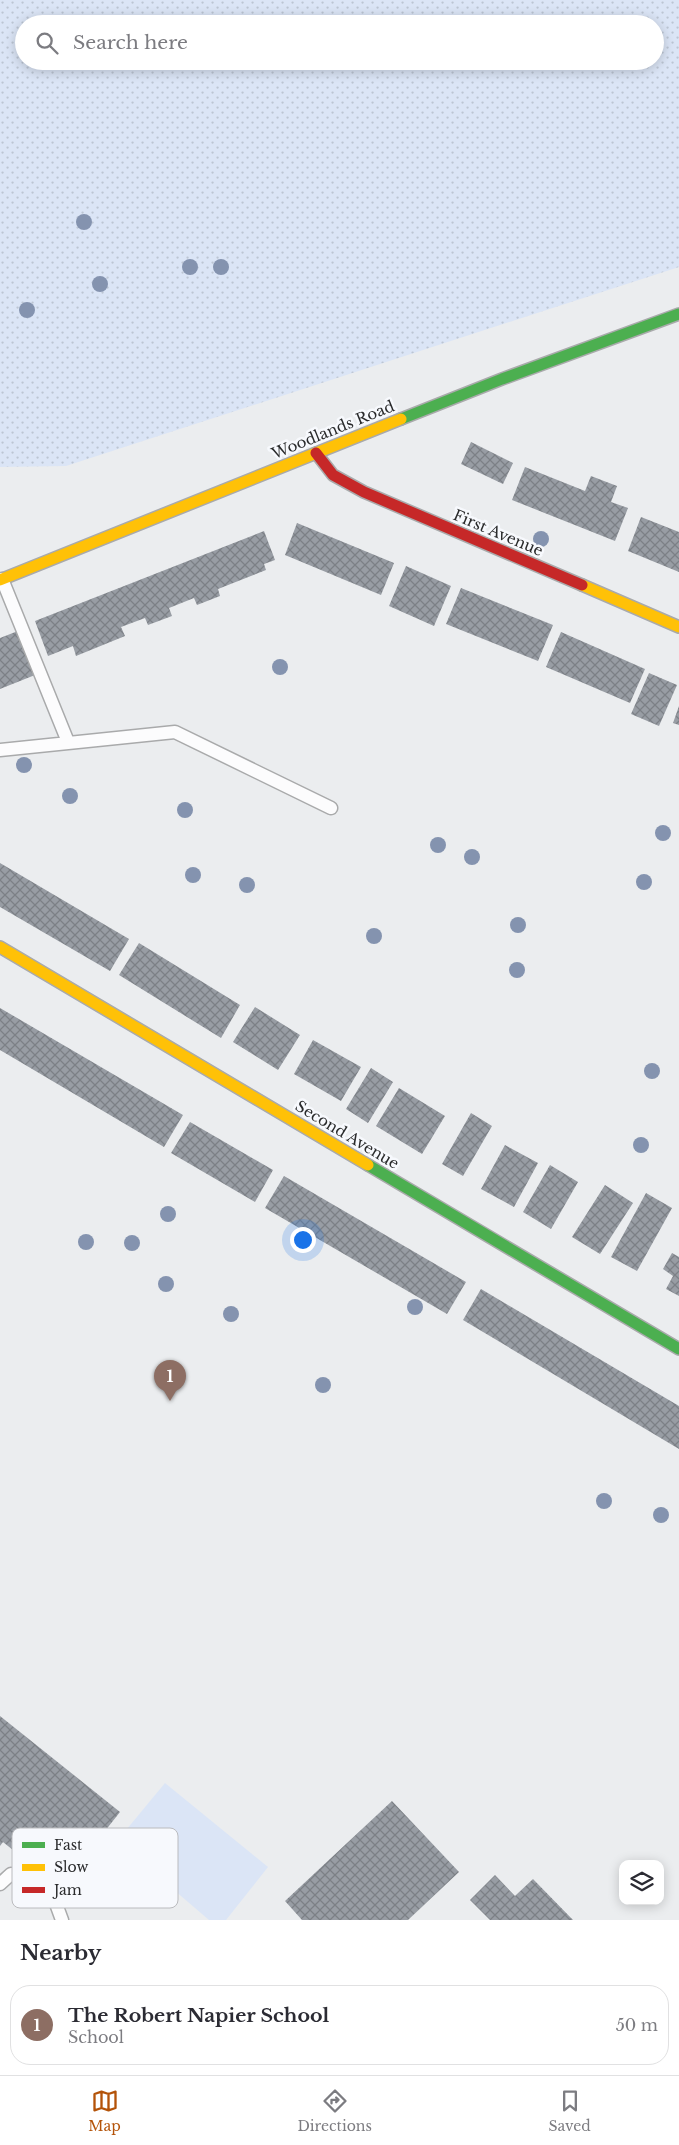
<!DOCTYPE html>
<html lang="en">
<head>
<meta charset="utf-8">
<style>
	:root { --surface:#fff; --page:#f7f7f7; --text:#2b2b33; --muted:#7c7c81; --line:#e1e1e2; --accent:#b45309 }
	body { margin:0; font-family:"Libre Baskerville",serif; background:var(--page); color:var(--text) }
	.controls { position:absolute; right:15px; bottom:15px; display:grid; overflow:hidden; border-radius:10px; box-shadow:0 2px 12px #0003 }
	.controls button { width:45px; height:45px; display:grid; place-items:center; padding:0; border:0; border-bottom:1px solid var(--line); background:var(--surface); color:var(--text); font:25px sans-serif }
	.you { position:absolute; left:302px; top:1239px; width:18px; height:18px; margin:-12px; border:4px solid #fff; border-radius:50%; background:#1a73e8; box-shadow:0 0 0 8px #1a73e833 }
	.badge { display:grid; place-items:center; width:32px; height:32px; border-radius:50%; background:var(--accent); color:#fff; font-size:16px; font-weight:700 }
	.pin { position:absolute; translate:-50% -41px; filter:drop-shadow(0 1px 2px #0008) }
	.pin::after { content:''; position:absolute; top:26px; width:18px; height:15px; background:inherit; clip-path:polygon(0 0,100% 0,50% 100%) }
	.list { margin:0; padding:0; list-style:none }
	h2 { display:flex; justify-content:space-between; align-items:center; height:65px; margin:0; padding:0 20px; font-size:21px }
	h2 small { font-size:16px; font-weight:400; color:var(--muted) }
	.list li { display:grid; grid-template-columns:32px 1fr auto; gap:15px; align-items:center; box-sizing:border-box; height:80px; margin:0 10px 10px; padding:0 10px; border:1px solid var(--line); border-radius:20px }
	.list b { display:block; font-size:19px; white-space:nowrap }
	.list p { margin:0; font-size:16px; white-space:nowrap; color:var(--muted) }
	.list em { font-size:16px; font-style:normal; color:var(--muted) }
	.icon { flex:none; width:28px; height:28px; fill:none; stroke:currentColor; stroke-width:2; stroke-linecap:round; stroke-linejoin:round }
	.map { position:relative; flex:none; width:679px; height:1920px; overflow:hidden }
	.search { position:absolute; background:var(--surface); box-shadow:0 2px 12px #0003; left:15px; right:15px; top:15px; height:55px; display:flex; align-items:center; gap:12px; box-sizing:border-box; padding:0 18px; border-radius:28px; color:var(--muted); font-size:19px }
	.sheet { height:155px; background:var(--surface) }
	nav { display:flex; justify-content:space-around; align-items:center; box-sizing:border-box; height:70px; border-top:1px solid var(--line); background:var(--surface); font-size:14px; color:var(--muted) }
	nav a { display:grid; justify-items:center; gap:2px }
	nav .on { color:var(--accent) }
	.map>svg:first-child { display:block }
	.grass { fill:url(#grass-dots); fill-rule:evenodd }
	.garden { fill:#dbe5f6 }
	.building { fill:url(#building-cross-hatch) }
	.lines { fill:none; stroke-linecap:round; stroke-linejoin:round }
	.lane-casing { stroke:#a9aaab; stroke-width:15 }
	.fast-casing { stroke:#a9aaab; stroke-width:14 }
	.slow-casing { stroke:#a9aaab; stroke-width:14 }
	.jam-casing { stroke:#a9aaab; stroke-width:14 }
	.lane { stroke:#fcfcfd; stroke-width:12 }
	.fast { stroke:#4caf50; stroke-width:11 }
	.slow { stroke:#ffc107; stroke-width:11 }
	.jam { stroke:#c62828; stroke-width:11 }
	.tree { fill:#8493af }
	.labels { text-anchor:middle; stroke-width:5; stroke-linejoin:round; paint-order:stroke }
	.street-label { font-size:15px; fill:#2a2b2c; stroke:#f7f9fd }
	.key { fill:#f7f9fd; stroke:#babbbe; stroke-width:1 }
	.key-label { font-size:14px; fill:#2a2b2c }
</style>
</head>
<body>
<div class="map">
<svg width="679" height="1920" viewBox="0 0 679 1920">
	<defs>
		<pattern id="grass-dots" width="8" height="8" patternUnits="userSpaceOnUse" patternTransform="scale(1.25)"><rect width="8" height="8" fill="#dbe5f6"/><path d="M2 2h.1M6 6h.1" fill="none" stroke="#bcc5d3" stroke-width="1.8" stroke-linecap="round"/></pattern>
		<pattern id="building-cross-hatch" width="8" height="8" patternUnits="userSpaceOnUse" patternTransform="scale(1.25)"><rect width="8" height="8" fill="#989da4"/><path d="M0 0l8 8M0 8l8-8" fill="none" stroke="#7c8086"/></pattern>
	</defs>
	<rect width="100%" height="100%" fill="#ebedef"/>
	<path class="grass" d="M0 0H679V267L66 466 0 467ZM24 24H655V61H24Z"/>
	<path class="garden" d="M165 1783 268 1867 226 1920H209L117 1841Z"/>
	<path class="building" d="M471 442 513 463 503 484 461 464Z
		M525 467 585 491 591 476 617 486 611 502 628 508 615 541 512 500Z
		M641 517 679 532V572L628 551Z
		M297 523 394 563 381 595 285 555Z
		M264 531 275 560 264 564 266 570 218 589 220 596 197 605 194 598 169 608 172 616 148 625 145 618 121 627 125 636 76 656 73 646 48 656 35 621Z
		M406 566 451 586 434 626 389 606Z
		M461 588 553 625 538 661 446 624Z
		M23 629 40 673 0 689V638Z
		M561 632 645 669 630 703 546 667Z
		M649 673 677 685 659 726 631 714Z
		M679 706V725L673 723Z
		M0 863 129 939 110 971 0 907Z
		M139 943 240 1005 221 1038 119 975Z
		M255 1007 300 1035 278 1070 233 1042Z
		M0 1008 183 1115 164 1147 0 1050Z
		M313 1040 361 1067 341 1101 294 1074Z
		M371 1068 393 1082 368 1123 346 1109Z
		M399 1088 445 1116 422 1154 376 1126Z
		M471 1113 492 1126 463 1176 442 1164Z
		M190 1122 273 1170 255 1202 171 1153Z
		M505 1145 538 1163 514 1207 481 1189Z
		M550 1165 578 1182 551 1229 523 1212Z
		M284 1176 466 1282 447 1314 265 1208Z
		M605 1185 633 1203 600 1254 572 1237Z
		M646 1193 672 1208 637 1271 611 1257Z
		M672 1253 679 1257V1296L666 1289 673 1276 663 1269Z
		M481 1289 679 1406V1449L463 1320Z
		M0 1716 120 1812 60 1888 3 1842 0 1846Z
		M392 1801 459 1872 408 1920H302L285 1901Z
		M495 1875 515 1896 533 1879 573 1920H490L470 1900Z"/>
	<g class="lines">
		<defs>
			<path id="lane" d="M2 579 68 742
				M0 750 175 732 331 808
				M0 1884 11 1874 32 1878 55 1901 62 1920"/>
			<path id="fast" d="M401 419 502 379 679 314
				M368 1165 679 1349"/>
			<path id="slow" d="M0 580 401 419
				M582 585 679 627
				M0 947 368 1165"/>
			<path id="jam" d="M316 453 333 475 364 492 582 585"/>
		</defs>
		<use href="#lane" class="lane-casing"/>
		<use href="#fast" class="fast-casing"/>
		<use href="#slow" class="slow-casing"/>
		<use href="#jam" class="jam-casing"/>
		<use href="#lane" class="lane"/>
		<use href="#fast" class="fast"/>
		<use href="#slow" class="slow"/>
		<use href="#jam" class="jam"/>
	</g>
	<g class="tree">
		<circle cx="84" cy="222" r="8"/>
		<circle cx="190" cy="267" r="8"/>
		<circle cx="221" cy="267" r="8"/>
		<circle cx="100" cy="284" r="8"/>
		<circle cx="27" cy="310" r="8"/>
		<circle cx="541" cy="539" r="8"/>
		<circle cx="280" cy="667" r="8"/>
		<circle cx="24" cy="765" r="8"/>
		<circle cx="70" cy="796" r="8"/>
		<circle cx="185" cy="810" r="8"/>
		<circle cx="663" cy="833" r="8"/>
		<circle cx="438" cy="845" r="8"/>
		<circle cx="472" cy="857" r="8"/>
		<circle cx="193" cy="875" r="8"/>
		<circle cx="644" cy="882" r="8"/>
		<circle cx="247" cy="885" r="8"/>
		<circle cx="518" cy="925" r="8"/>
		<circle cx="374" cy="936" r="8"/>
		<circle cx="517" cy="970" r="8"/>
		<circle cx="652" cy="1071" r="8"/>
		<circle cx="641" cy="1145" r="8"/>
		<circle cx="168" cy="1214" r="8"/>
		<circle cx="86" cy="1242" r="8"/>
		<circle cx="132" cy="1243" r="8"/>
		<circle cx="166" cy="1284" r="8"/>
		<circle cx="415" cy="1307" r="8"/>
		<circle cx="231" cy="1314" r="8"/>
		<circle cx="323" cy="1385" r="8"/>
		<circle cx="604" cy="1501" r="8"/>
		<circle cx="661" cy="1515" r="8"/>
	</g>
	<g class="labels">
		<g class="street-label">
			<text transform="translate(333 430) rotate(-22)" y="5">Woodlands Road</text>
			<text transform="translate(498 533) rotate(23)" y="5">First Avenue</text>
			<text transform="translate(347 1135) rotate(31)" y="5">Second Avenue</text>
		</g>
	</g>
	<rect x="12" y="1828" width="166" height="80" rx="8" class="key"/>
	<rect x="22" y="1842" width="23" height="6" fill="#4caf50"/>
	<rect x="22" y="1864" width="23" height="7" fill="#ffc107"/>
	<rect x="22" y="1887" width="23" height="6" fill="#c62828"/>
	<g class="key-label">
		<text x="54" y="1850">Fast</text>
		<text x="54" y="1872">Slow</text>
		<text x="54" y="1895">Jam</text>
	</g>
</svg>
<div class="controls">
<button><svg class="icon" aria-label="layers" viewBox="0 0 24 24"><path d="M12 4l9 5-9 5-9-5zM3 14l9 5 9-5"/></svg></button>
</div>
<div class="you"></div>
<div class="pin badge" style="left:170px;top:1401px;background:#8d6e63">1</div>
<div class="search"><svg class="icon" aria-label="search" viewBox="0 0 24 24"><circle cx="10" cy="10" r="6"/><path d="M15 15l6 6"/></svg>Search here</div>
</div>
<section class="sheet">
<h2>Nearby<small></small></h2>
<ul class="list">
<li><span class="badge" style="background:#8d6e63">1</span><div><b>The Robert Napier School</b><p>School</p></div><em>50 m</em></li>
</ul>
</section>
<nav>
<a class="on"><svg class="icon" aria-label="map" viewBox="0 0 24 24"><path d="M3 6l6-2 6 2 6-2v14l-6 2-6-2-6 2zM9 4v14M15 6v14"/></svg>Map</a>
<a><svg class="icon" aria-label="directions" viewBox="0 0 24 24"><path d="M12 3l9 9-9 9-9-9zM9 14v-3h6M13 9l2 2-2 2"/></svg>Directions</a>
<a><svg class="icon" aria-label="saved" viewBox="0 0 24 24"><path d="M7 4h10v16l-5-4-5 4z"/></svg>Saved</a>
</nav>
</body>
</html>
